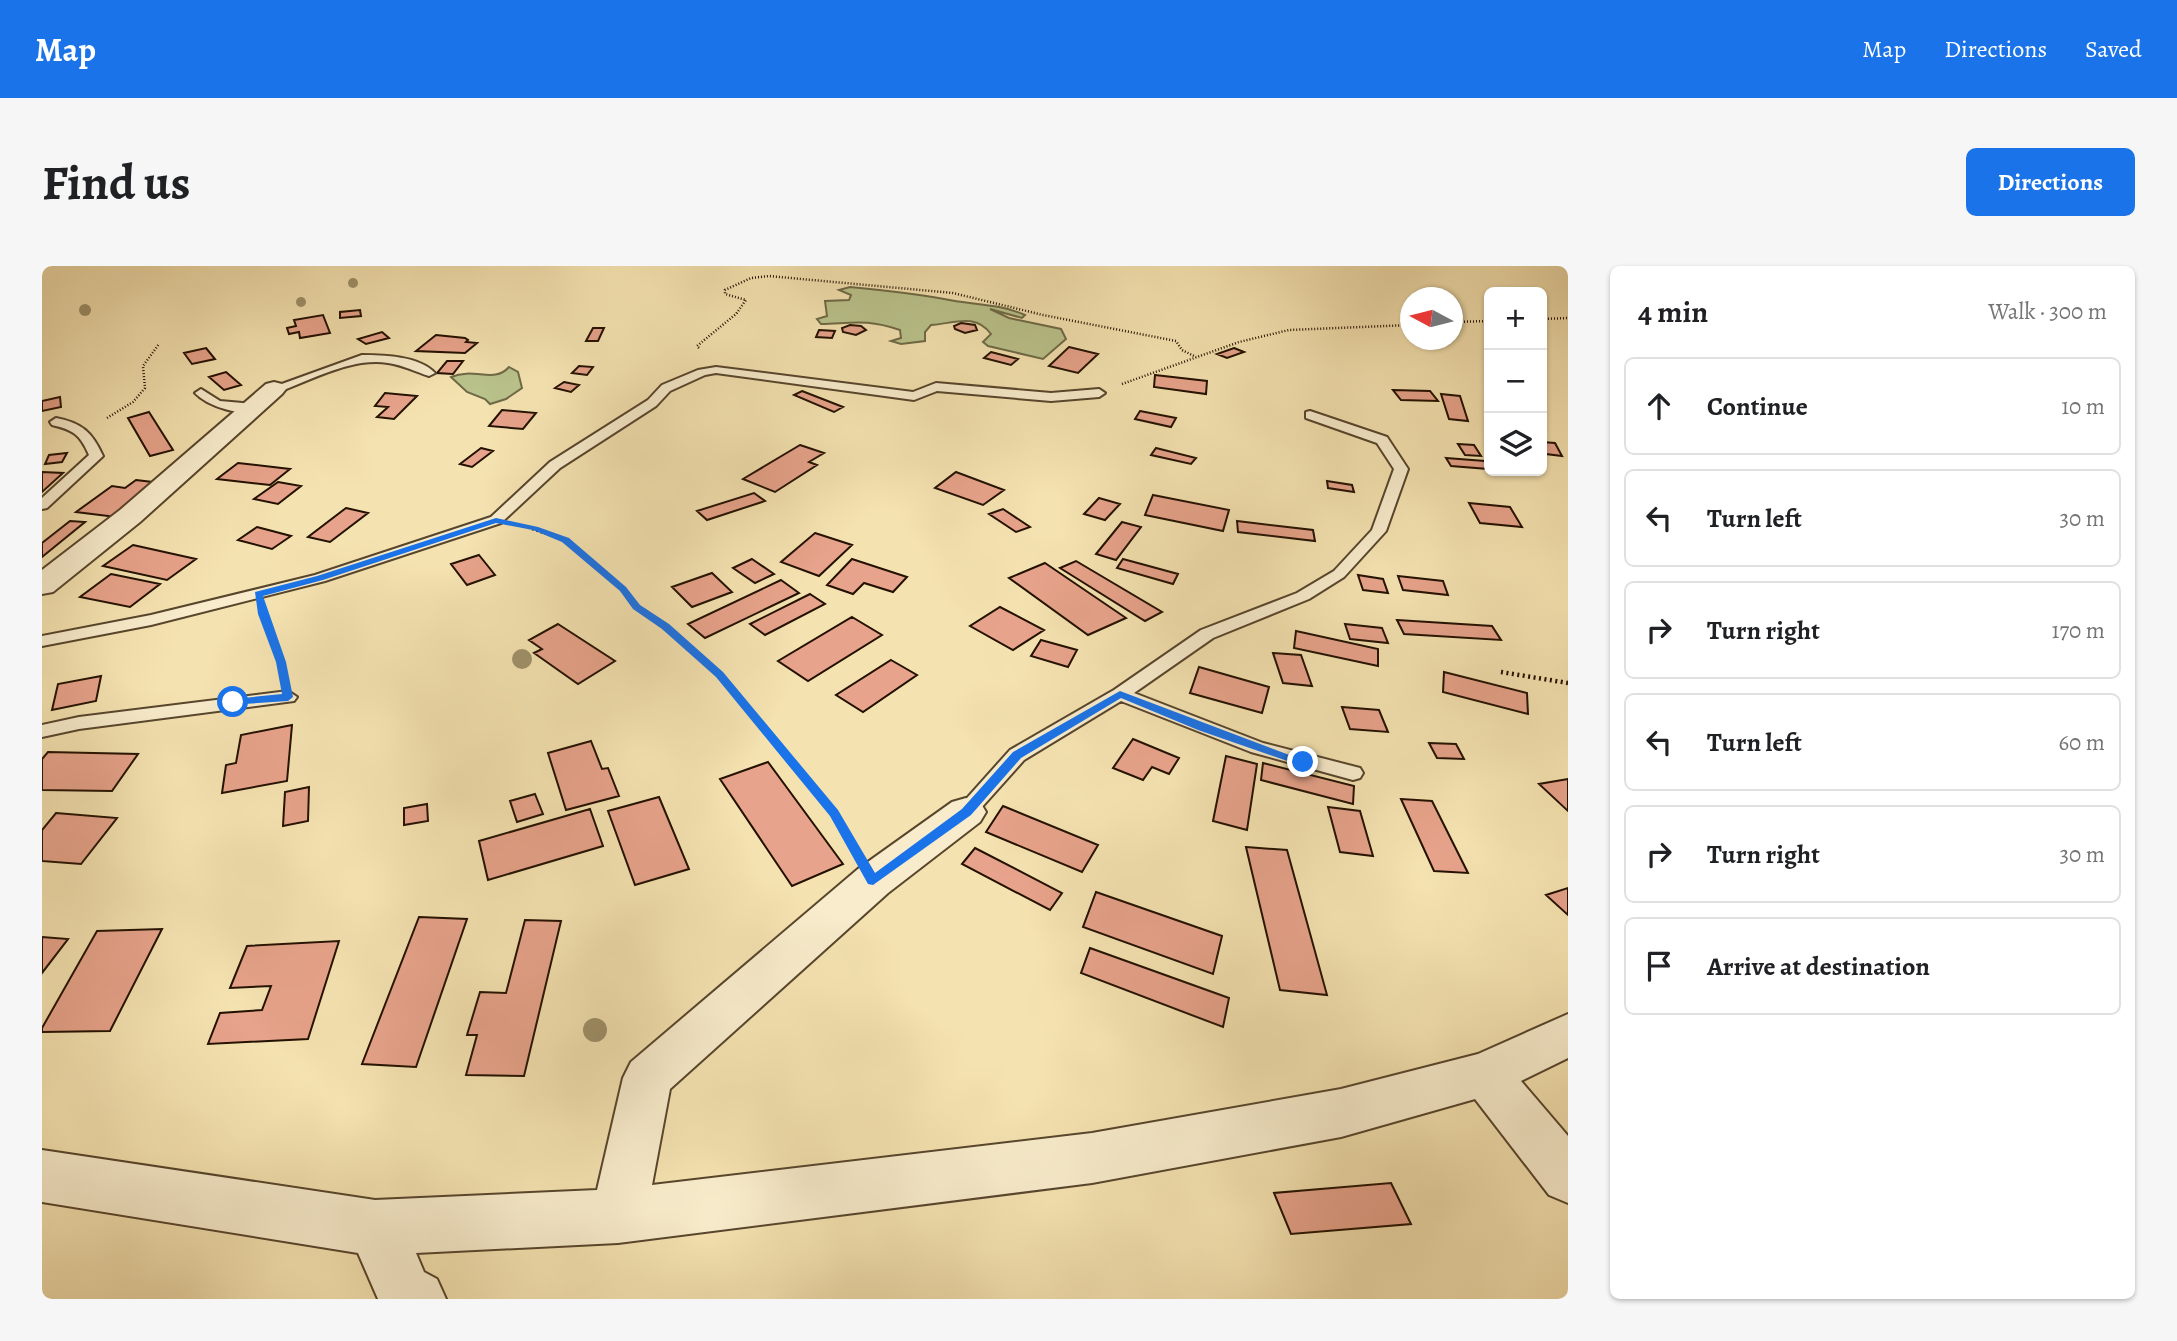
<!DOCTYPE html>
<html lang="en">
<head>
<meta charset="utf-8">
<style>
	:root { --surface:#fff; --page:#f6f6f6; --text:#202124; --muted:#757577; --line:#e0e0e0; --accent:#1a73e8 }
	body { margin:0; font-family:Alegreya,serif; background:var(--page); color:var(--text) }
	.controls { position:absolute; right:21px; top:21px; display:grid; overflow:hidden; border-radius:10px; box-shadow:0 2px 5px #0004 }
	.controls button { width:63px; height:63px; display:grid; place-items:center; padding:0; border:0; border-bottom:2px solid var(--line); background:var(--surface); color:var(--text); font:35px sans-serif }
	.compass { position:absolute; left:1358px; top:21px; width:63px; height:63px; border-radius:50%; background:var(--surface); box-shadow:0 2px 5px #0004; rotate:277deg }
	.stop { position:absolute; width:21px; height:21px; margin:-16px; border:5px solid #1a73e8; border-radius:50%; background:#fff }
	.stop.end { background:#1a73e8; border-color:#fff; box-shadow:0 2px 7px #0008 }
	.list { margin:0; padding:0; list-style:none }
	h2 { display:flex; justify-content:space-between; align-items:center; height:91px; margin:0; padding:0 28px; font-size:30px }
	h2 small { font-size:23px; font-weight:400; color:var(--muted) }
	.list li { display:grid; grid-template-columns:46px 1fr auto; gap:21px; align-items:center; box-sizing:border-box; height:98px; margin:0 14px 14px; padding:0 14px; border:2px solid var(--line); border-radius:10px }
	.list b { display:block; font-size:26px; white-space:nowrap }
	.list em { font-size:23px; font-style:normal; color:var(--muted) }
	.icon { flex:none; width:38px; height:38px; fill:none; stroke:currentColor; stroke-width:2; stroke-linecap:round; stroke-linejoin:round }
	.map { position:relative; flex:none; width:1526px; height:1033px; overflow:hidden; border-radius:10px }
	header { display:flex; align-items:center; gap:42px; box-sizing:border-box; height:98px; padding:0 35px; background:var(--accent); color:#fff }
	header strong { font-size:33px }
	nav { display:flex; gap:38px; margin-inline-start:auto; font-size:24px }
	.intro { display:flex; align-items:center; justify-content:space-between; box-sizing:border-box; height:168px; padding:0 42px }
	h1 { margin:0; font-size:49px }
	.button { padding:18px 32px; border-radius:10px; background:var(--accent); color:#fff; font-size:24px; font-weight:700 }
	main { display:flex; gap:42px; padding:0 42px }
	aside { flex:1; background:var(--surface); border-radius:10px; box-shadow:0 2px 5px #0004 }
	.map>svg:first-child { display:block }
	.green { fill:#bac38c; stroke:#6e6a46; stroke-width:2 }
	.building { fill:#e7a38b; stroke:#231100; stroke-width:2 }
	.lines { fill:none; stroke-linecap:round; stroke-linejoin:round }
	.service-casing { stroke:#57452c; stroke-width:4 }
	.minor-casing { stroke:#57452c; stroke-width:4 }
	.path-far2 { stroke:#231100; stroke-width:2.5; stroke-dasharray:1 2; stroke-linecap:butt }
	.path-far1 { stroke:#231100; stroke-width:3.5; stroke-dasharray:2 2.5; stroke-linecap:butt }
	.path { stroke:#231100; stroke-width:4.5; stroke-dasharray:2 3.5; stroke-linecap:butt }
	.service { fill:#f8eccc; fill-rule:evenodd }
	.minor { fill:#f8eccc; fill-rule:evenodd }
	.tree { fill:#9e916a }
	.route { fill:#1a73e8 }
</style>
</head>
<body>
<header>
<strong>Map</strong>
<nav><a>Map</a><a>Directions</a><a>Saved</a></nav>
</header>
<div class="intro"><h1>Find us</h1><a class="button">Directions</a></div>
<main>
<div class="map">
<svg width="1526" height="1033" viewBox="0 0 1526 1033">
	<rect width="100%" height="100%" fill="#f4e2b0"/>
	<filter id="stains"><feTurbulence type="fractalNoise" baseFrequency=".00286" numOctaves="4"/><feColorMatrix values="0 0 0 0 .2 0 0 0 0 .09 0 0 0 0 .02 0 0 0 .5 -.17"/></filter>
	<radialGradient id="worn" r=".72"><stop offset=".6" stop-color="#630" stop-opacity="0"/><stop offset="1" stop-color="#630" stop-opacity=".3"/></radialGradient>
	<path class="green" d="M808 21C840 24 871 27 902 33 929 39 956 37 983 49L980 52 948 43 967 52 1019 63 1024 73 1001 93 946 80 941 76 949 68C933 46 911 58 889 59L883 66V75L859 78 849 75 859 72 858 64C824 53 813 57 779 58L775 53 785 50 783 35 807 34 809 29 797 24Z
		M467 101 476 106 480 122 464 133 448 138 443 133 425 126 409 111C433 101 452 118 467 101Z"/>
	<path class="building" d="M318 44 319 50 298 52V46Z
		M281 49 288 67 258 72 257 66 247 68 245 62 254 60 252 54Z
		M919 57 933 59 935 64 923 67 913 63 912 60Z
		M808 59 819 60 824 64 814 69 801 66 800 62Z
		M551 62H562L556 75H544Z
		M777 64 793 65 790 72 774 71Z
		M340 66 347 72 324 78 316 73Z
		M394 69 423 72 426 74 424 76 435 77 423 87 374 85Z
		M1027 81 1056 88 1036 107 1007 100Z
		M164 82 173 93 150 98 142 87Z
		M1192 82 1202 86 1185 92 1175 88Z
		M949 86 976 93 969 99 942 92Z
		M405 95H421L411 108 395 107Z
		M537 100 551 101 545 109 530 107Z
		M184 106 199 119 182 124 167 111Z
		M1113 109 1165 115 1164 128 1112 121Z
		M522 116 537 119 529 126 513 122Z
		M1351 124 1388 125 1396 135 1359 134Z
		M760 125 801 141 792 146 752 129Z
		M343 127 375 130 352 153 335 151 346 141 333 140Z
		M1399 128 1418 130 1426 155 1407 153Z
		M18 131 19 141 0 145V135Z
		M460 144 494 147 481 163 447 160Z
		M1098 145 1134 152 1129 161 1093 153Z
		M107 146 131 184 108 190 86 152Z
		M1500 176 1513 177 1520 190 1504 188Z
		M1416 178 1432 179 1439 190 1423 189Z
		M758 179 782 187 767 196 775 199 733 226 701 213Z
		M439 182 451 185 430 201 418 198Z
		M1114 182 1154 192 1149 198 1109 189Z
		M25 187 20 196 3 198 7 189Z
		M1404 192 1443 195 1447 203 1409 200Z
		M196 197 248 203 228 219 175 213Z
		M0 206 21 207 0 226Z
		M914 206 962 224 941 239 893 222Z
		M94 214 119 217 74 251 34 246 70 220 83 222Z
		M1285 215 1310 219 1312 226 1286 222Z
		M236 216 259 220 236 238 212 233Z
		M712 227 723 235 665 254 655 245Z
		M1111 229 1187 244 1181 265 1103 249Z
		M1057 232 1078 238 1063 254 1042 248Z
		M1427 237 1468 241 1480 261 1438 257Z
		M304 242 326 247 288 276 266 271Z
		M961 243 988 261 974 266 947 248Z
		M28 255 43 256 0 291V277Z
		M1195 255 1271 264 1273 275 1196 266Z
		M1080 256 1099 261 1074 294 1054 288Z
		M215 261 249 270 230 283 196 274Z
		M773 267 810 279 777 310 739 296Z
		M91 279 154 293 125 314 61 300Z
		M437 289 453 309 425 319 409 298Z
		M710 293 732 308 713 317 691 302Z
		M810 293 865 311 851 326 822 317 811 328 785 319Z
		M1081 293 1136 308 1131 318 1075 302Z
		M1034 295 1120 346 1103 355 1018 302Z
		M1003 297 1084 352 1046 369 967 312Z
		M670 307 690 326 650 341 630 321Z
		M69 308 118 318 88 341 38 331Z
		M1316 309 1341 313 1346 327 1321 324Z
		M1356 310 1401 315 1406 329 1361 324Z
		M739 314 757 327 663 372 646 358Z
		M768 328 783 338 723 369 708 358Z
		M958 341 1002 364 971 384 928 360Z
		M810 351 840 369 766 415 736 395Z
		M1355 354 1450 360 1459 374 1362 368Z
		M516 358 573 395 536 418 492 387 500 383 487 374Z
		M1303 358 1340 362 1346 377 1308 373Z
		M1254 365 1336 383V400L1252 382Z
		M999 374 1035 384 1026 401 989 390Z
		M1231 387 1259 389 1270 420 1241 417Z
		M849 394 875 409 821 446 794 429Z
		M1157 401 1227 421 1220 447 1148 427Z
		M1402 406 1485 427 1486 448 1401 426Z
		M59 410 54 435 10 444 16 418Z
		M1300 441 1337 444 1346 466 1308 463Z
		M250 459 245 515 180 527 184 499 194 497 199 469Z
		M1091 473 1137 492 1127 508 1110 501 1101 514 1071 502Z
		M549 475 560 503 566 502 577 530 524 544 506 487Z
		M1387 477 1414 478 1422 493 1395 492Z
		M6 486 96 488 70 525 0 524V493Z
		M1184 490 1215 498 1205 564 1171 555Z
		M726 496 801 598 750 620 678 513Z
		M1221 497 1312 520 1311 538 1219 514Z
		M1526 513V545L1497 518Z
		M267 521 266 555 241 560 243 526Z
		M493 528 501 548 475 556 468 535Z
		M617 531 647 603 593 619 566 545Z
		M1359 533 1390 535 1426 607 1392 605Z
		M385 538 386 555 362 559V542Z
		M961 540 1056 579 1040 606 944 566Z
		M1286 541 1318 545 1331 590 1298 586Z
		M548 543 561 580 446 614 437 575Z
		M14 547 75 552 39 598 0 595V564Z
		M1204 581 1245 584 1285 729 1238 724Z
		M933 582 1020 627 1008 644 920 598Z
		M1526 622V649L1504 629Z
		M1054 626 1180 670 1171 708 1041 661Z
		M377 651 425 653 374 801 320 798Z
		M483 654 519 655 482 810 424 809 435 769H425L438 726 464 727Z
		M120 663 68 765 0 766V762L55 665Z
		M0 671 26 673 0 707Z
		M297 675 266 773 166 778 178 747 220 744 229 720 188 722 205 680Z
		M1048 682 1187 732 1181 761 1039 707Z
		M1349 917 1369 958 1249 968 1232 927Z"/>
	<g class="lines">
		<defs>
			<path id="service" d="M320 89C342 89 377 90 393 107L387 110C374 106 361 99 346 97 310 91 270 114 236 126L226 123Z
				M674 101 871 126 894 117 1009 127 1057 123 1063 127 1057 131 1009 135 895 125 872 134 674 107 663 109 628 125 614 140 518 202 459 257 283 315 109 359 0 380V370L109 349 273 309 449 251 508 196 606 134 620 119 656 104Z
				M159 123 178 135 212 138 218 142C203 153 165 140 153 127Z
				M1268 145 1345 171 1366 203 1344 265 1302 311 1267 333 1171 372 1092 427 1221 477 1318 502 1321 507 1318 512 1311 514 1209 486 1079 435 982 494 931 551 924 553 917 551 914 546 917 541 968 484 1072 424 1159 364 1255 327 1292 305 1330 264 1352 203 1335 177 1264 152V146Z
				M14 152C40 157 50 166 61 190L5 242 0 243V232L47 189C38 168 31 164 10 159L8 156Z
				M246 425 255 431 252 435 37 463 0 471V459L37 451Z"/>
			<path id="minor" d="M232 116 240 118 244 123 240 128 98 256 11 326 0 328V304L78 244 224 118Z
				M924 532 938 536 944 546 938 556 846 627 628 823 610 919 1050 867 1299 823 1436 788 1526 748V792L1479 815 1526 870V937L1507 929 1433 833 1299 871 1050 917 576 977 374 987 382 1006 395 1013 404 1033H336L316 987 0 936V884L333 934 555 924 581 812 589 796 816 603 910 536Z"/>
		</defs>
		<use href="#service" class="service-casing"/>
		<use href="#minor" class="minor-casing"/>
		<path class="path-far2" d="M1500 53 1526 52
			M1410 56 1447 55
			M657 82 655 80 694 48 704 34 683 28V24L709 12 727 10 911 27 1001 49 1134 75 1140 84 1154 91
			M1080 118 1197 76 1247 64 1368 59
			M65 152 91 136 103 122 101 100 117 78"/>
		<path class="path-far1" d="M486 261 523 274 581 323 595 341 645 380
			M222 352 232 380"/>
		<path class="path" d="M231 378 240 403
			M643 378 677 408 792 547 812 580
			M1459 406 1526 417"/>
		<use href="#service" class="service"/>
		<use href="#minor" class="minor"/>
	</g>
	<g class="tree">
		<circle cx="311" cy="17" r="5"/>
		<circle cx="259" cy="36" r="5"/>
		<circle cx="43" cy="44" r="6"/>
		<circle cx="480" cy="393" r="10"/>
		<circle cx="553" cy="764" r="12"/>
	</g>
	<path class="route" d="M454 252 496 261 527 272 584 321 598 339 627 358 681 406 796 544 833 607 920 543 971 486 1078 425 1266 496 1261 500 1257 499 1156 464 1079 432 979 492 929 549 831 619 826 618 788 550 674 411 620 363 591 343 578 325 520 276 491 264 454 257 281 314 221 330 244 396 251 431 246 435 187 439 185 436 191 433 240 428 234 396 216 348 213 326 275 310Z"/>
	<rect width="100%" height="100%" filter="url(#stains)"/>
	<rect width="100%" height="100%" fill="url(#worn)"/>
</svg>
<div class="controls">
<button>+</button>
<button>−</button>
<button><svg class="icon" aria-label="layers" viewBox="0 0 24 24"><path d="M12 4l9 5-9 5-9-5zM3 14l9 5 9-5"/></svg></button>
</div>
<svg class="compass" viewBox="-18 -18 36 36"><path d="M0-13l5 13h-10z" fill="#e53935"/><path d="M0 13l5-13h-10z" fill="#757577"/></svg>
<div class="stop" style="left:191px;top:436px"></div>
<div class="stop end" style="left:1261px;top:496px"></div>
</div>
<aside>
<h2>4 min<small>Walk · 300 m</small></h2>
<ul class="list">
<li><svg class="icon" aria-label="ahead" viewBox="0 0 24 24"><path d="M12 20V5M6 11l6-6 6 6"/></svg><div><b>Continue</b></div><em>10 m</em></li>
<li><svg class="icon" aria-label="left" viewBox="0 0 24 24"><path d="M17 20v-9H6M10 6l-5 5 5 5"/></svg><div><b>Turn left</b></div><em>30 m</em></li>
<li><svg class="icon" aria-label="right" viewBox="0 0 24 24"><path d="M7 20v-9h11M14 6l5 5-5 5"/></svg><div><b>Turn right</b></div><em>170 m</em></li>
<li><svg class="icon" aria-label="left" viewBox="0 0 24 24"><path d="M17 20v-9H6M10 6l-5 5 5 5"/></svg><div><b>Turn left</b></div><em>60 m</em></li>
<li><svg class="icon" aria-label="right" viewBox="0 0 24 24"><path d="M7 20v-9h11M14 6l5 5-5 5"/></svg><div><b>Turn right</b></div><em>30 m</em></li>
<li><svg class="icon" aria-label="arrive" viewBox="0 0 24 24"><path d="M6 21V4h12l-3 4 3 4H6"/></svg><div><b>Arrive at destination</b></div></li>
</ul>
</aside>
</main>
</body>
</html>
